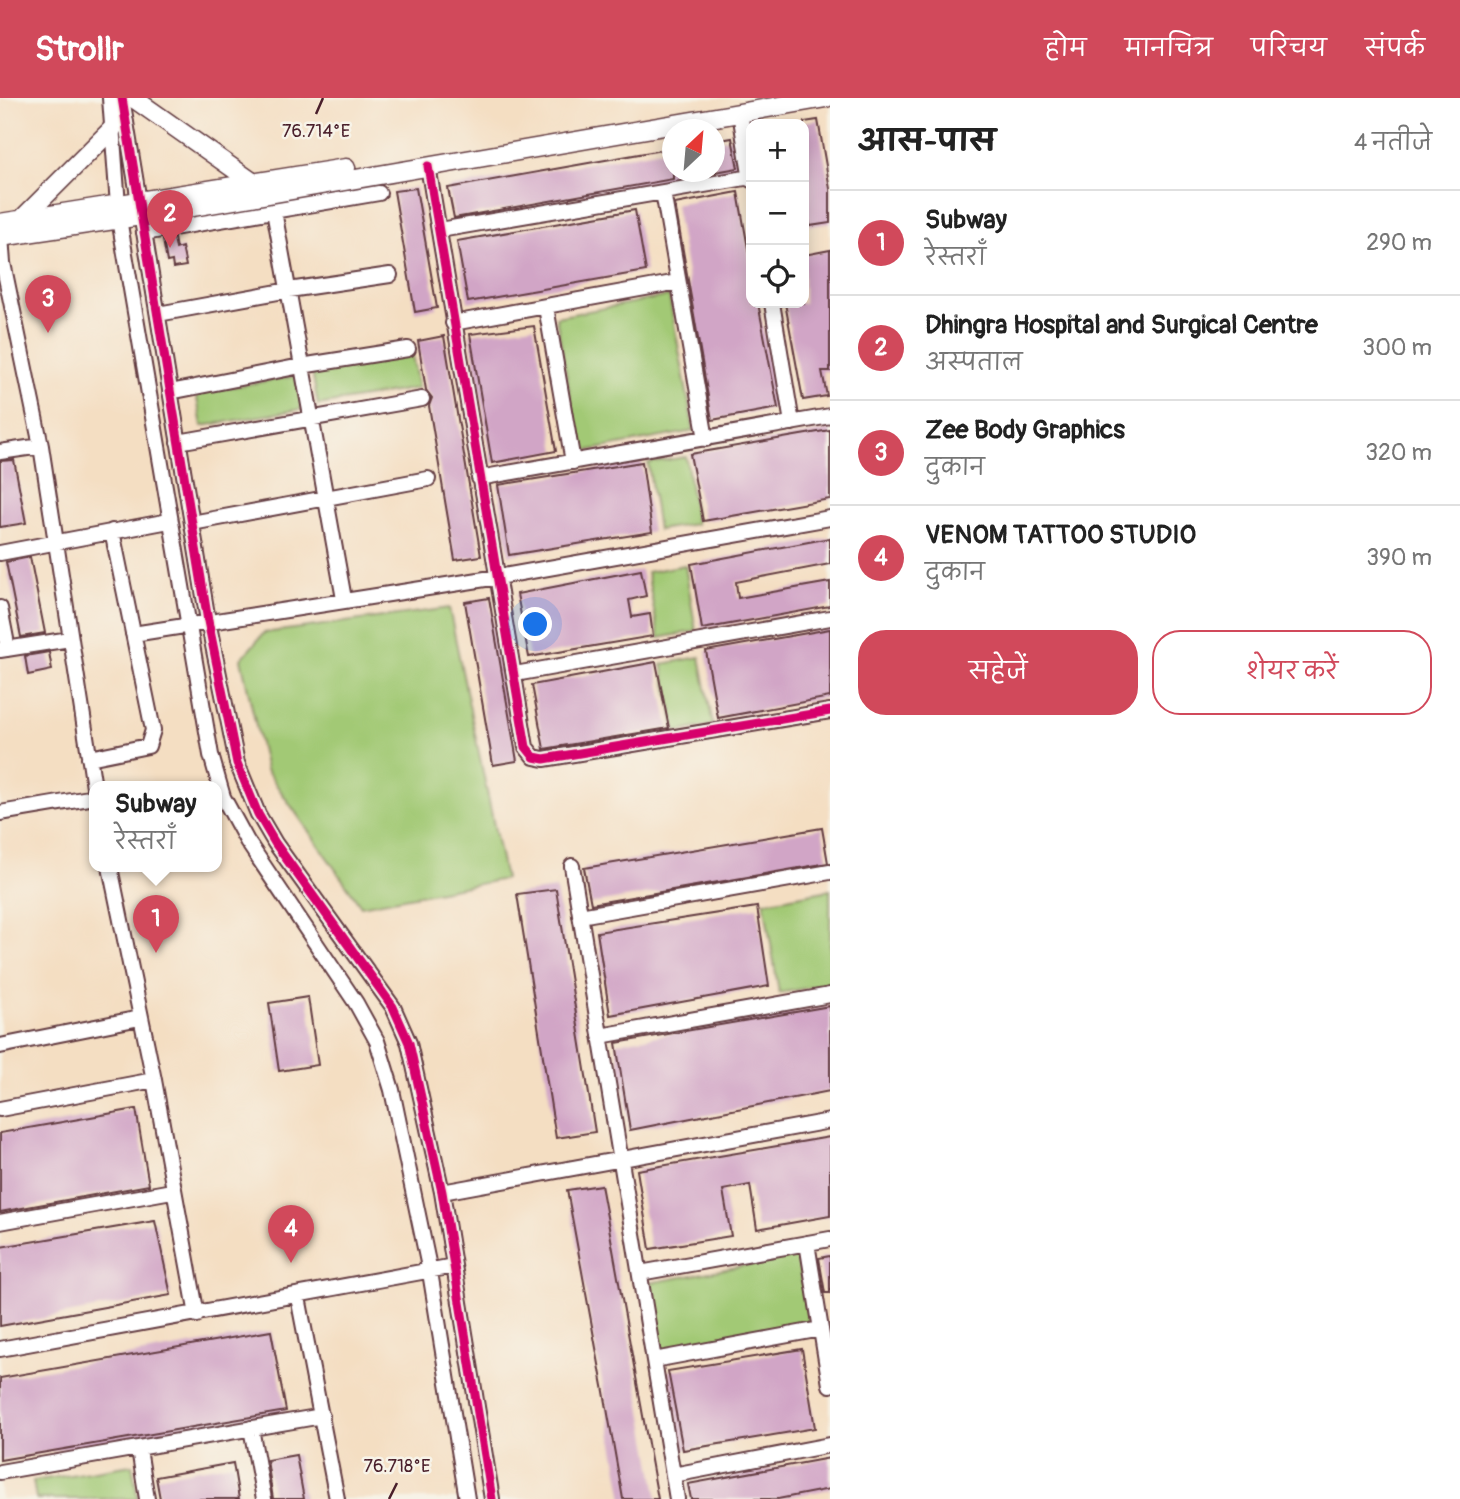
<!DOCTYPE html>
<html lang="hi">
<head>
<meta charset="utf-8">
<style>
	:root { --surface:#fff; --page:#f6f6f6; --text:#222; --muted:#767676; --line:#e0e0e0; --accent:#d1495b }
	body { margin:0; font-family:Pangolin,"Playpen Sans Deva",sans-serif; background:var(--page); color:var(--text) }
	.controls { position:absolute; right:21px; top:21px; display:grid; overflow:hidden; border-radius:14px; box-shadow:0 4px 18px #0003 }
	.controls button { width:63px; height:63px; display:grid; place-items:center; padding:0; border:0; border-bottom:2px solid var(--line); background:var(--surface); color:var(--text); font:35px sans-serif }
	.compass { position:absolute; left:662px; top:21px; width:63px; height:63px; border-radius:50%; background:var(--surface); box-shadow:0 4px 18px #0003; rotate:26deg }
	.you { position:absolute; left:536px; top:527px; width:24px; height:24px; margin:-18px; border:5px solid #fff; border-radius:50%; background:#1a73e8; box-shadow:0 0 0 10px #1a73e833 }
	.badge { display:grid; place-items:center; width:46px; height:46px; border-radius:50%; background:var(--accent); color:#fff; font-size:23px; font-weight:700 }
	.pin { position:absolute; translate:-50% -58px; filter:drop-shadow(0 2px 4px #0008) }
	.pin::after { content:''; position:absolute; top:37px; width:24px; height:21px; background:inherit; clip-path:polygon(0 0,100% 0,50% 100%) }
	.popup { position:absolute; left:89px; top:683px; width:133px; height:91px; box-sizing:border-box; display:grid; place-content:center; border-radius:14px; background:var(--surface); filter:drop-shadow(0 2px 5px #0005); font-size:23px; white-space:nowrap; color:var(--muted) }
	.popup b { font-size:26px; color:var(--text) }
	.popup::after { content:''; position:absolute; left:50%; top:100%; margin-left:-14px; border:14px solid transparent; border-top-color:var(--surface) }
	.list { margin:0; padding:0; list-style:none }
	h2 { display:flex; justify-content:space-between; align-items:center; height:91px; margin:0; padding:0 28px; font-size:30px }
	h2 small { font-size:23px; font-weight:400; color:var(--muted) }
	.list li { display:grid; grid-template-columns:46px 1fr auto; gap:21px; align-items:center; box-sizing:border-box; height:105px; padding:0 28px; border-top:2px solid var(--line) }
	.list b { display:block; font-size:26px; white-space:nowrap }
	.list p { margin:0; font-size:23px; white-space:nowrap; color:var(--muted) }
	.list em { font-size:23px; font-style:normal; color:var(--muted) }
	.actions { display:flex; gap:14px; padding:21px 28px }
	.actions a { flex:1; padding:16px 0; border:2px solid var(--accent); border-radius:28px; text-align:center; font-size:24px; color:var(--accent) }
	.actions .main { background:var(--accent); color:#fff }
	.icon { flex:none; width:38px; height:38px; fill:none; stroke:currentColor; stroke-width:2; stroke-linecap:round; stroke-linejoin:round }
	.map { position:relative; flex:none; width:830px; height:1401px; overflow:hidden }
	header { display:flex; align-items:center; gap:42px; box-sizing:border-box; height:98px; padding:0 35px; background:var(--accent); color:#fff }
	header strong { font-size:33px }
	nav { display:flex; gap:38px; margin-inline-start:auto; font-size:24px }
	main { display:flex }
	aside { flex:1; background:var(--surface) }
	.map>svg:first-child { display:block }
	.green { fill:#a2c974; stroke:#767450; stroke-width:2 }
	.building { fill:#d1a5c6 }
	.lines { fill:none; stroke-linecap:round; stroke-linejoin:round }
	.minor-casing { stroke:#643c42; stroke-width:18 }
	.major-casing { stroke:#643c42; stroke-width:21 }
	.minor { stroke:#fff; stroke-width:14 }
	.major { stroke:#fff; stroke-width:18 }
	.cycleway-casing { stroke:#f7f3e8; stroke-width:13 }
	.cycleway { stroke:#d6006c; stroke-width:9 }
	.ticks { fill:none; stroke:#4a1f2b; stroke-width:2.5 }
	.ticks-label { font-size:18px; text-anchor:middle; fill:#4a1f2b; stroke:#f7f3e8; stroke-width:5; stroke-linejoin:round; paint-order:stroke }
</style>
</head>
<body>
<header>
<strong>Strollr</strong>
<nav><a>होम</a><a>मानचित्र</a><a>परिचय</a><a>संपर्क</a></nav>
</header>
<main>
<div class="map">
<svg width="830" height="1401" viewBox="0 0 830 1401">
	<rect width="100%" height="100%" fill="#f7f3e8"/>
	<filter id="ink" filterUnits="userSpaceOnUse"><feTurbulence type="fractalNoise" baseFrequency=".0143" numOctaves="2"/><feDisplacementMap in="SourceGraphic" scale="14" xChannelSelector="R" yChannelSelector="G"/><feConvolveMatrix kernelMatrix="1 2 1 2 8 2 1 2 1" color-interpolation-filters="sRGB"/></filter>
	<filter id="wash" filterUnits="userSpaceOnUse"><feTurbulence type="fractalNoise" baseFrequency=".00686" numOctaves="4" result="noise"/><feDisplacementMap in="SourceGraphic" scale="28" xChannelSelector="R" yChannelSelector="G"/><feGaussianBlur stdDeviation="1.57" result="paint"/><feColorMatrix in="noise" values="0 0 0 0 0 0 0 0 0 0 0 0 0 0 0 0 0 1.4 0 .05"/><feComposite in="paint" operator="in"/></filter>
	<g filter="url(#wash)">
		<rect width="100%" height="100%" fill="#f4dec2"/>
		<path class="green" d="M669 198 694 333 580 354 556 219Z
			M412 256 418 290 318 307 312 273Z
			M296 278 302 311 202 328 196 295Z
			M686 359 696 426 658 432 648 365Z
			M685 467 696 533 659 540 647 474Z
			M449 510 505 781 361 808 266 672 241 561 264 535Z
			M700 559 713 627 676 634 662 566Z
			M830 792V886L779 895 764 804Z
			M797 1158 810 1230 662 1256 649 1185Z
			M132 1367 138 1401H36L33 1383Z"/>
		<g id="blocks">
			<path class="building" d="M818 22 830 91V125L810 128 804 93V24Z
				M732 40 738 70 715 74V43Z
				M673 50V81L454 120 448 90Z
				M416 90 437 210 415 214 394 93Z
				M738 94 751 167V205H758L778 310 712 322 675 106Z
				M635 112 646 173 468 204 457 143Z
				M174 140 176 151 182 149 186 168 173 170 172 163 167 164 163 142Z
				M830 152V273H822L827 298 803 302 785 205H804V157Z
				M534 228 556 353 492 365 470 236Z
				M444 238 481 458 455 462 429 308 432 300 426 292 418 243Z
				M830 332V401L703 423 690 356Z
				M14 362 26 425 0 429V363Z
				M642 364 652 434 509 457 498 387Z
				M830 440V466L736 484 738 500 830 484V508L702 531 691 466Z
				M30 459 45 535 21 539 6 464Z
				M641 472 646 498 629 502 632 519 650 516 653 538 529 559 517 496Z
				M489 500 517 663 493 667 465 504Z
				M830 531V599L718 620 706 553Z
				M49 554 52 572 28 577 25 558Z
				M656 564 669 630 544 651 532 587Z
				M822 730 828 765 591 806 584 770Z
				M556 791 595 1034 556 1040 517 796Z
				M757 809 769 888 610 917 597 834Z
				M308 899 318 967 279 973 269 905Z
				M830 908V993L630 1032 616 945Z
				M136 1011 149 1087 0 1114V1035Z
				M830 1039V1118L757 1131 750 1087 723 1092 731 1138 650 1151 637 1072Z
				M601 1087 610 1135 658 1401H623L603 1288 567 1092Z
				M155 1123 171 1197 0 1228V1149Z
				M830 1158V1195H825L819 1160Z
				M271 1233 286 1313 0 1362V1280Z
				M802 1251 815 1330 683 1352 668 1273Z
				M296 1357 304 1401H273L267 1362Z
				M830 1360V1391L778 1401H691L688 1386Z
				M233 1365 239 1401H160L156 1379Z"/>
		</g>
	</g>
	<g filter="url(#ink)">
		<use href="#blocks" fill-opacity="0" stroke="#643c42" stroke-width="2"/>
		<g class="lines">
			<defs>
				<path id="minor" d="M110 0 119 121 211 657 223 699 247 743 356 905 377 943 392 992 430 1174 467 1401
					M122 0 208 523 237 665 258 716 275 745 393 909 409 945 442 1094 492 1401
					M740 15 751 82
					M428 68 526 649 534 659 544 661 830 613
					M663 94 706 341
					M274 113 344 501
					M440 132 751 79
					M144 135 379 95
					M1 138 3 165 41 348 95 696
					M772 205 792 325
					M546 209 573 364
					M158 216 289 192 390 177
					M453 225 678 184
					M170 294 301 268 408 251
					M178 344 422 301
					M0 354 41 348
					M479 380 830 318
					M192 425 428 381
					M0 455 169 423
					M0 510 8 551
					M133 536 498 479 830 420
					M0 552 70 541
					M515 576 830 520
					M89 660 148 648 153 632 112 433
					M0 715 95 699
					M572 768 677 1401
					M110 769 154 982 197 1217
					M580 818 830 774
					M600 938 830 897
					M0 948 140 920
					M0 1011 154 982
					M442 1094 830 1023
					M0 1124 172 1093
					M807 1145 830 1287
					M640 1175 830 1141
					M298 1199 337 1401
					M0 1251 454 1168
					M654 1262 821 1231
					M251 1330 264 1401
					M139 1351 147 1401
					M0 1374 322 1318
					M673 1377 830 1347"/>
				<path id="major" d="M133 0 254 85
					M22 121 113 30
					M0 125 346 70
					M0 139 141 118 826 0"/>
			</defs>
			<use href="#minor" class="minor-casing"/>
			<use href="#major" class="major-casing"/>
			<use href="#minor" class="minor"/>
			<use href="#major" class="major"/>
			<defs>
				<path id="cycleway" d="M122 0 208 523 237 665 258 716 275 745 393 909 409 945 442 1094 492 1401
					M428 68 526 649 534 659 544 661 830 613"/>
			</defs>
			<use href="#cycleway" class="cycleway-casing"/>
			<use href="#cycleway" class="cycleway"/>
		</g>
	</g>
	<path class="ticks" d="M316 16 323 0M389 1401 397 1385"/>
	<g class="ticks-label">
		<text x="316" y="39">76.714°E</text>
		<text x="397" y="1374">76.718°E</text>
	</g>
</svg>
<div class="controls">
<button>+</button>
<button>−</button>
<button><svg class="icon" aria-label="locate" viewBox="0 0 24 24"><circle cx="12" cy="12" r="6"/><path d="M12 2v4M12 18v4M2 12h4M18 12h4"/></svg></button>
</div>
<svg class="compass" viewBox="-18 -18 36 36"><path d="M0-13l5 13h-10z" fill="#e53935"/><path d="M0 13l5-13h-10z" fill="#767676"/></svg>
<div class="you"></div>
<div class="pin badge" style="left:156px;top:855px">1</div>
<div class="popup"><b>Subway</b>रेस्तराँ</div>
<div class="pin badge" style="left:170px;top:150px">2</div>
<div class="pin badge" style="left:48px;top:235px">3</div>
<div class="pin badge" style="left:291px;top:1165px">4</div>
</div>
<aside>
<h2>आस-पास<small>4 नतीजे</small></h2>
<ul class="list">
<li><span class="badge">1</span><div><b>Subway</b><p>रेस्तराँ</p></div><em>290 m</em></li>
<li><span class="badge">2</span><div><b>Dhingra Hospital and Surgical Centre</b><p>अस्पताल</p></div><em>300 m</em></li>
<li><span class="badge">3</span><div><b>Zee Body Graphics</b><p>दुकान</p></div><em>320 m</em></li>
<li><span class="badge">4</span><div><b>VENOM TATTOO STUDIO</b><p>दुकान</p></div><em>390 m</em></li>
</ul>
<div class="actions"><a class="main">सहेजें</a><a>शेयर करें</a></div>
</aside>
</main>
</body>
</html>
